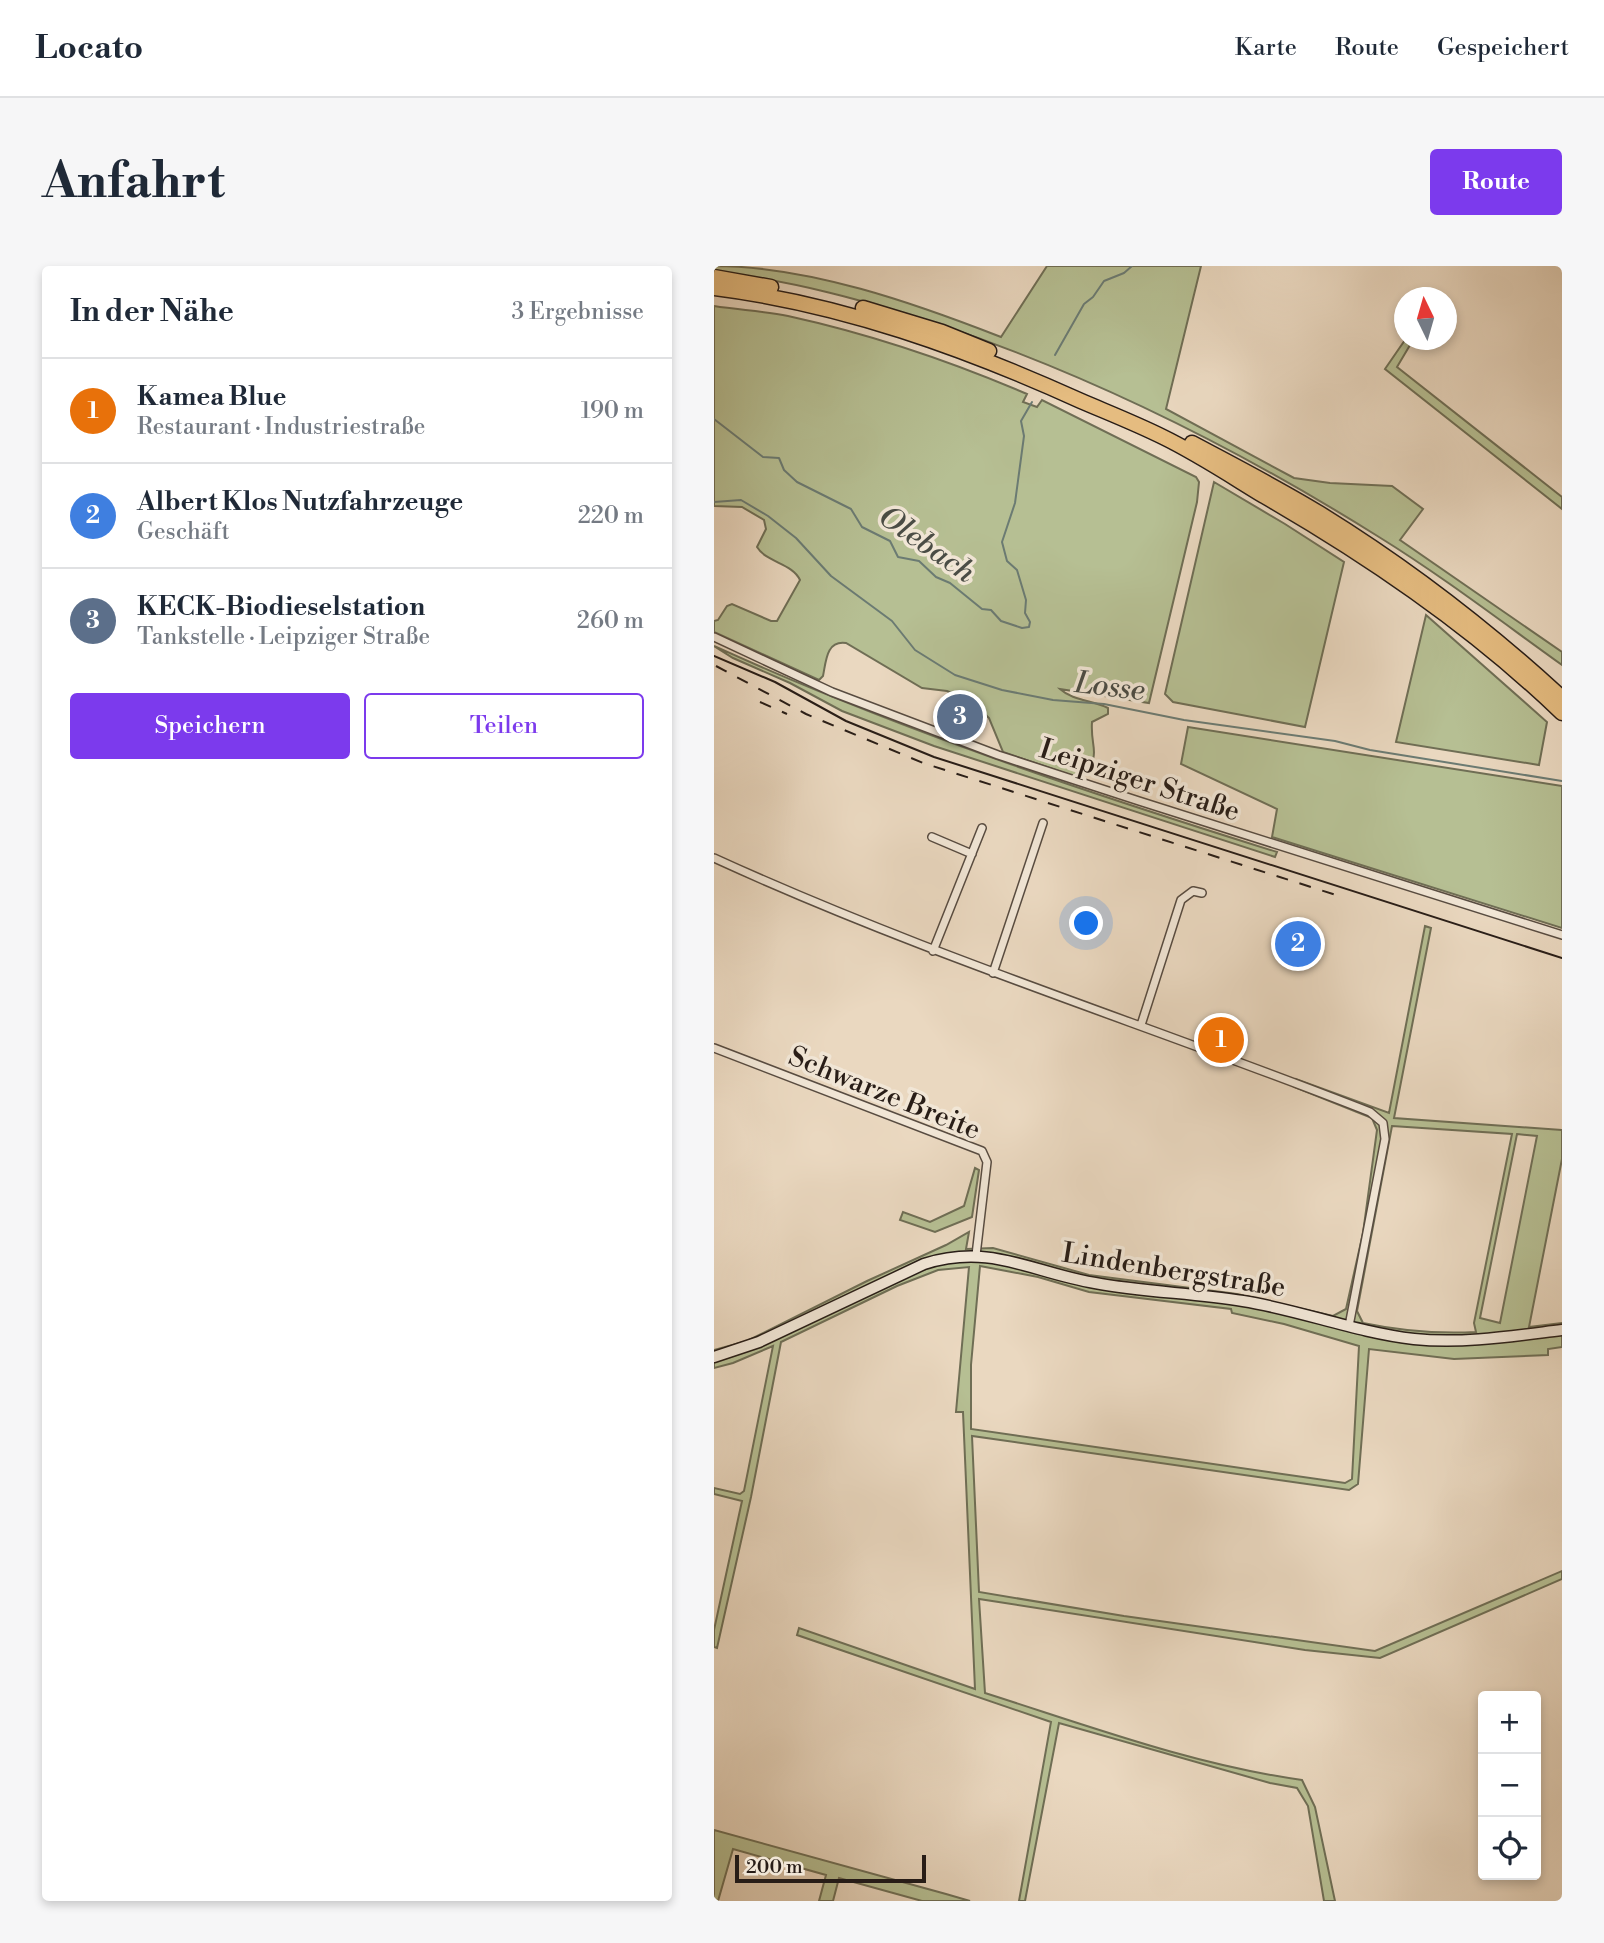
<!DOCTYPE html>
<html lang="de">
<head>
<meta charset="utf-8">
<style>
	:root { --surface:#fff; --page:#f6f6f7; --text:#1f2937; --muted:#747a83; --line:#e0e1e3; --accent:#7c3aed }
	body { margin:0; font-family:"Libre Bodoni",serif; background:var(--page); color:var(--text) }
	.controls { position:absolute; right:21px; bottom:21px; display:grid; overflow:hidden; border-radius:7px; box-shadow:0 4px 10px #0003 }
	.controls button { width:63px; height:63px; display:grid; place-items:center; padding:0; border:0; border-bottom:2px solid var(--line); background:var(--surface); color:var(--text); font:35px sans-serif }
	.compass { position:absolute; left:680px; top:21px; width:63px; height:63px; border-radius:50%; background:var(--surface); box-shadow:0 4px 10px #0003; rotate:355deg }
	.scale { position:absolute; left:21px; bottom:18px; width:191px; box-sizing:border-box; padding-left:7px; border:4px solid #281d17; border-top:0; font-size:19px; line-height:24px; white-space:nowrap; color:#281d17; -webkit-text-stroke:5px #f1e6d6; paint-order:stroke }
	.you { position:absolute; left:373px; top:658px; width:24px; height:24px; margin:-18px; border:5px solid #fff; border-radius:50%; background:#1a73e8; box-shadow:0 0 0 10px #1a73e833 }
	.badge { display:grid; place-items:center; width:46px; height:46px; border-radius:50%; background:var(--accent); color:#fff; font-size:23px; font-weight:700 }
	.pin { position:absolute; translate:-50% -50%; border:4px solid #fff; box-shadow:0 2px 7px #0006 }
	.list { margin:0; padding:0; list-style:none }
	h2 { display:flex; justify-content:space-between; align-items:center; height:91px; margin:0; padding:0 28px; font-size:30px }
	h2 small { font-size:23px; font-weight:400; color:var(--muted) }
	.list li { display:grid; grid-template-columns:46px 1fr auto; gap:21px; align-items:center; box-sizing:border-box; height:105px; padding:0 28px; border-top:2px solid var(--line) }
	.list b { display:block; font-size:26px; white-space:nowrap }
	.list p { margin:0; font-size:23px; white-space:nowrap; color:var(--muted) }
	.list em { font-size:23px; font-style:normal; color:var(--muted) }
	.actions { display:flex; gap:14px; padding:21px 28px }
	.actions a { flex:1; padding:16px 0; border:2px solid var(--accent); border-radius:7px; text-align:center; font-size:24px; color:var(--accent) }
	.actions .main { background:var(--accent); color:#fff }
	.icon { flex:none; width:38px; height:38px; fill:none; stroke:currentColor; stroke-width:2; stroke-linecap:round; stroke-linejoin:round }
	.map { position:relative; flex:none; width:848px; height:1635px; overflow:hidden; border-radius:7px }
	header { display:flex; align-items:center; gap:42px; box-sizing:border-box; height:98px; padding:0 35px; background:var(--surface); border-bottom:2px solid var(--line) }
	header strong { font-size:33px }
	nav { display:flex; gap:38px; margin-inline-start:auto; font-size:24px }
	.intro { display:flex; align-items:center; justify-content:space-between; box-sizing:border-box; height:168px; padding:0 42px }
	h1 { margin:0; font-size:49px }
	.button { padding:18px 32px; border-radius:7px; background:var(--accent); color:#fff; font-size:24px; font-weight:700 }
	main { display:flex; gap:42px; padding:0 42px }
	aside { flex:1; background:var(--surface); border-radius:7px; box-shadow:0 4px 10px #0003 }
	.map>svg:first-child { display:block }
	.green { fill:#b6bf93; stroke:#6f6e55; stroke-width:2; fill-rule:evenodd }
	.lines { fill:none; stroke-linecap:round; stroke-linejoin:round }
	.stream { stroke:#6b7b73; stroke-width:2 }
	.street-casing { stroke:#584c41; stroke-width:10 }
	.secondary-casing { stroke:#281d17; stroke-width:13 }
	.highway-casing { stroke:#281d17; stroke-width:17 }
	.street { stroke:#f1e6d6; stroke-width:7 }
	.secondary { stroke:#f1e6d6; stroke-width:10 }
	.highway { stroke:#e5bc80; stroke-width:14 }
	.tram { stroke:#281d17; stroke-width:2 }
	.rail { stroke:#281d17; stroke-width:2; stroke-dasharray:12 12; stroke-linecap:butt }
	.labels { text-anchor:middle; stroke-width:7; stroke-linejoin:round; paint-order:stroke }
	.street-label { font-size:28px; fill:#281d17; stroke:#f1e6d6 }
	.water-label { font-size:30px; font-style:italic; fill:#4a4c45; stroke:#f1e6d6 }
</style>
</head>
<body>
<header>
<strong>Locato</strong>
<nav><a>Karte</a><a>Route</a><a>Gespeichert</a></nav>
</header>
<div class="intro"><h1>Anfahrt</h1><a class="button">Route</a></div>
<main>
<aside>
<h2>In der Nähe<small>3 Ergebnisse</small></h2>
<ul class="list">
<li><span class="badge" style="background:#e8710a">1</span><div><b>Kamea Blue</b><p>Restaurant · Industriestraße</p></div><em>190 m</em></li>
<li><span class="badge" style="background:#3f7fe0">2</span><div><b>Albert Klos Nutzfahrzeuge</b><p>Geschäft</p></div><em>220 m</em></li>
<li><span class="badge" style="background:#5c6f8a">3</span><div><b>KECK-Biodieselstation</b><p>Tankstelle · Leipziger Straße</p></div><em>260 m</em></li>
</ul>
<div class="actions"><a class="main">Speichern</a><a>Teilen</a></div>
</aside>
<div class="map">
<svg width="848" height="1635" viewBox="0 0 848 1635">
	<rect width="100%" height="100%" fill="#ead8c0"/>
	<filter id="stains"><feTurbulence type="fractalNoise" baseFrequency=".00286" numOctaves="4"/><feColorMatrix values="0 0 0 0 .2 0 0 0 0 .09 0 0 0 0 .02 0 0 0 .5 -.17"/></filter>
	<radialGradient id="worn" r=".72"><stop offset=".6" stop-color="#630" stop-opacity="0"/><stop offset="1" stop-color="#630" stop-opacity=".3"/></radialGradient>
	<path class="green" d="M0 0C95 0 200 37 287 71L333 0H487L452 143 580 212 616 217 678 220 709 243 686 274 848 386V399C788 356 728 310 665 271 528 185 381 111 227 59 152 35 78 14 0 6Z
		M0 40C25 44 50 45 74 50 156 68 236 95 313 128L309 136 323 141 328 134 482 211 485 216 483 236 435 437 346 423C359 435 379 434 394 442V448L378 456C376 486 390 487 365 512L289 486 275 452 256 434 233 425 208 422 132 377C112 374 112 396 109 410L105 414 0 366V355L4 354 13 340 18 338 57 355H63L86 314C78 297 53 297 43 281L52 263 50 254 28 241 0 240Z
		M691 74H699L683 101 848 231V243L671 103Z
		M500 216 571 258 630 296 591 461 459 436 451 428Z
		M712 349 833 456 825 499 682 476Z
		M0 380C183 463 371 526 563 586L561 591 220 480 128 445 76 417 19 392Z
		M474 461 848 520V662L558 571 563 543 467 498Z
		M711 660 717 662 680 852 848 864V893L815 1061 848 1057V1081L834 1083V1089L740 1093 655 1083 644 1218 635 1224 258 1170 265 1326 410 1350 661 1385 848 1305V1313L666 1392 591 1384 265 1333 271 1427C375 1460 480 1499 588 1514L601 1541 621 1635H610L594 1540 583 1522 556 1517 345 1457 311 1635H305L337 1456 83 1369 85 1362 261 1423 249 1146H242L255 1001 224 1004 183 1020 67 1076 37 1231 3 1382 0 1381V1364L28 1235 0 1228V1222L26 1228 30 1225 59 1080 19 1097 0 1102V1084L33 1075 153 1015 232 979 255 966 252 983 279 982 375 1009 523 1028 619 1050 632 1043 649 967 663 864 658 852 580 821 582 813 675 847ZM678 860 798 868 760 1057 762 1066C723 1068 687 1065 649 1057L643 1045ZM803 868 823 870 786 1057 766 1052ZM266 1000 324 1011 375 1026 517 1043 518 1047 570 1058 645 1080 638 1213 631 1217 257 1163V1099Z
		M261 902 265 904 258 951 221 966 186 954 189 946 216 956 250 940Z
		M0 1564 232 1628 256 1635H208L125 1612 119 1635H105L112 1609 19 1583 4 1635H0Z"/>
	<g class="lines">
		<path class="stream" d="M341 89 370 38 379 31 390 15 410 7 418 0
			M0 153 49 191 65 192 70 204 83 216 137 243 148 261 176 275 184 291 205 295 222 311 236 317 268 343 277 344 287 355 308 362 315 361 316 356 311 347 312 334 303 304 293 295 288 276 301 237 310 170 307 155 318 136
			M0 236 27 234 54 250 82 272 117 310 178 355 201 384 241 409 288 424 339 434 390 438 470 454 621 475 656 484 848 515"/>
		<defs>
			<path id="street" d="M0 371 118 426 284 489 425 535 848 669
				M218 571 258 588
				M0 592C214 690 438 760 656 846L669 857 671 873 635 1060
				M219 685 268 562
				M279 707 329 557
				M427 759 467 634 479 625 488 627
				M0 782 268 885 273 896 262 989"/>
			<path id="secondary" d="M0 1091 45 1076 210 998C277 977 316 1006 381 1017 429 1026 480 1027 529 1035 586 1044 641 1066 700 1073 749 1078 799 1070 848 1064"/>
			<path id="highway" d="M0 11 57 21
				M0 22C128 38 250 82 367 135 395 147 423 158 449 171 484 188 517 210 550 230 656 291 760 362 848 447
				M149 42 228 66 275 85
				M478 177C521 200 564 222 605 247 691 300 774 364 848 432"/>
		</defs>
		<use href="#street" class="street-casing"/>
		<use href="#secondary" class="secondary-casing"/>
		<use href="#highway" class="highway-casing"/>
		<use href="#street" class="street"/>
		<use href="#secondary" class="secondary"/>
		<use href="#highway" class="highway"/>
		<path class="tram" d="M0 390 61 416 132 455 220 491 848 692"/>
		<path class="rail" d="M2 400 92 448 209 497 622 629
			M46 436 73 448"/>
	</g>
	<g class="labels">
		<g class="street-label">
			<text transform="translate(426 513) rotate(18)" y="10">Leipziger Straße</text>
			<text transform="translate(171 826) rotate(22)" y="10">Schwarze Breite</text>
			<text transform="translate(460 1003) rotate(9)" y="10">Lindenbergstraße</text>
		</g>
		<g class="water-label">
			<text transform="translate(213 278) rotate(35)" y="10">Olebach</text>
			<text transform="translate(396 420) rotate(7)" y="10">Losse</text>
		</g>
	</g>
	<rect width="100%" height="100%" filter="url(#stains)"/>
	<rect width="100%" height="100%" fill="url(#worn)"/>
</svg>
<div class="controls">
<button>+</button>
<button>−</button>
<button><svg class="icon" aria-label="locate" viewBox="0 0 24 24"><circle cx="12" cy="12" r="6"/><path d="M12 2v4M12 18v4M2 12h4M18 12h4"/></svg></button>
</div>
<svg class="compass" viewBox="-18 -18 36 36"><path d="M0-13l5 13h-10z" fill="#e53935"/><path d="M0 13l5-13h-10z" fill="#747a83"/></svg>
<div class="scale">200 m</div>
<div class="you"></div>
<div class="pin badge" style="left:507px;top:774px;background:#e8710a">1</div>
<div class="pin badge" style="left:584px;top:678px;background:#3f7fe0">2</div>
<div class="pin badge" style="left:246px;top:451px;background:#5c6f8a">3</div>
</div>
</main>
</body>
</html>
